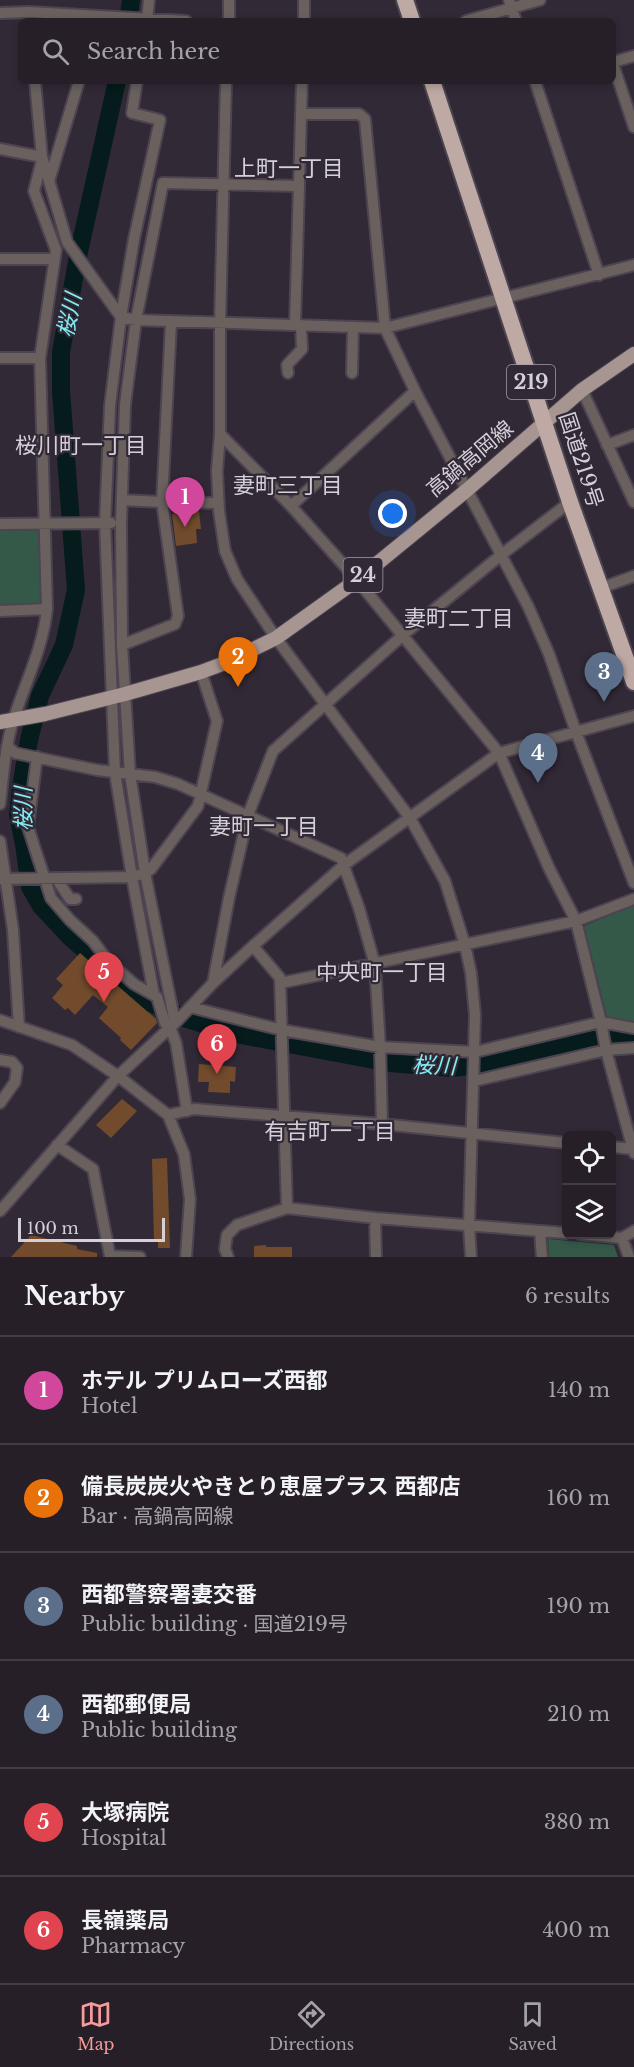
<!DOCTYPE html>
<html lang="en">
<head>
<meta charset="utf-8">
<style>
	:root { --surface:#261f28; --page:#2e2730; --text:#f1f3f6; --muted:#a4a2a8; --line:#423d45; --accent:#f59b9b }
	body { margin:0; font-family:"Libre Baskerville","Noto Sans JP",serif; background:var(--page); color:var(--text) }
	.controls { position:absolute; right:18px; bottom:18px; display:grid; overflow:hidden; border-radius:9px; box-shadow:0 3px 9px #0003 }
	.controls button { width:54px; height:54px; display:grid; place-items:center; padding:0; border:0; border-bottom:2px solid var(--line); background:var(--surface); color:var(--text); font:30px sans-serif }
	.scale { position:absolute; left:18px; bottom:15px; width:147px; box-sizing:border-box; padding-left:6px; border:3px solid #d5cfd8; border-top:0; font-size:16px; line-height:21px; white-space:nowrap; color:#d5cfd8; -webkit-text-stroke:4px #322936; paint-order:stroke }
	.you { position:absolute; left:393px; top:514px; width:21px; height:21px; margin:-15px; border:4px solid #fff; border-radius:50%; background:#1a73e8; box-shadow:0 0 0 9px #1a73e833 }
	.badge { display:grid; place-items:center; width:39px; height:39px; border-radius:50%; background:var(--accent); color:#fff; font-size:20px; font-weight:700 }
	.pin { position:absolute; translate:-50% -50px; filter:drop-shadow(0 2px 3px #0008) }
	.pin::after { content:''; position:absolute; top:32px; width:21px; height:18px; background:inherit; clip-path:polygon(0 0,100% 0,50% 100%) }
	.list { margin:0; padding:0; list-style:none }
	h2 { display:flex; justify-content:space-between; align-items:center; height:78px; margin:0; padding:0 24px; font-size:26px }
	h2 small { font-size:20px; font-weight:400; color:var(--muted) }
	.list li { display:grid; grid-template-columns:39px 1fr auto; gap:18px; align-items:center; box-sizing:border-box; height:108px; padding:0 24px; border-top:2px solid var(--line) }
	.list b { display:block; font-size:22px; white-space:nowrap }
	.list p { margin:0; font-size:20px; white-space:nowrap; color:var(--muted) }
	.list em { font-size:20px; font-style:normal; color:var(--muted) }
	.icon { flex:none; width:33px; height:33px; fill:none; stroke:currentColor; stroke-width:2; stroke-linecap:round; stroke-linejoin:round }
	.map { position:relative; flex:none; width:634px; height:1257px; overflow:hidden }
	.search { position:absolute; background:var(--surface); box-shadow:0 3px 9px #0003; left:18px; right:18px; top:18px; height:66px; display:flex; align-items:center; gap:15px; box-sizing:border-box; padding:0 21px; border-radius:9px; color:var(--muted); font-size:22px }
	.sheet { height:726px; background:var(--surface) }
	nav { display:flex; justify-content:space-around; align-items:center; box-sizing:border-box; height:84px; border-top:2px solid var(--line); background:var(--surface); font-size:16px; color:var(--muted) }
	nav a { display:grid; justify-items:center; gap:3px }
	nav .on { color:var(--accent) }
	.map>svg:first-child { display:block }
	.green { fill:#345949 }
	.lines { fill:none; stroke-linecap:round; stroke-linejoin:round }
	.river { stroke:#051b1c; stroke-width:18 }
	.building { fill:#714b2c }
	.minor-casing { stroke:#4c4450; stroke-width:14 }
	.major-casing { stroke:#4c4450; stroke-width:16 }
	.highway-casing { stroke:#4c4450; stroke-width:20 }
	.minor { stroke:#6a615f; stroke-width:10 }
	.major { stroke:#a79591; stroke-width:14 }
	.highway { stroke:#bfa9a4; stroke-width:16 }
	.labels { text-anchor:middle; stroke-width:4.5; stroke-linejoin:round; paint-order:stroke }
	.shield { fill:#322936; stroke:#a49da7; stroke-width:1.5 }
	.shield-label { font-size:20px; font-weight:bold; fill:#d5cfd8 }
	.street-label { font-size:21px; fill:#d5cfd8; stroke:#322936 }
	.neighbourhood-label { font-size:22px; fill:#d5cfd8; stroke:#322936 }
	.water-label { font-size:22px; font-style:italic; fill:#83edf5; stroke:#322936 }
</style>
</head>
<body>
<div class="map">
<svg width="634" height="1257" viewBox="0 0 634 1257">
	<rect width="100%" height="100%" fill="#322936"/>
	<path class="green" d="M0 529H41L42 605H0Z
		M634 905V1023L608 1021 584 926Z
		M548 1239 614 1245 618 1257H549Z"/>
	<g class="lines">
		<path class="river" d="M128 21 131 0
			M117 81 78 256 61 352V391L76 590 64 645 40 696 29 740 21 787 18 815 24 844 30 887 41 906 71 938 140 998 184 1018 231 1033 390 1063 452 1068 488 1064 589 1038 634 1036"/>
	</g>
	<path class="building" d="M199 511 201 529H196L197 543 176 546 172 514Z
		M80 953 156 1019 157 1023 131 1050 120 1040 121 1038 99 1018 108 1007 93 995 75 1015 68 1008 65 1010 52 998 63 985 56 979Z
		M199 1064 236 1067 235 1082 230 1081V1093L208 1092 209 1082H198Z
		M122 1099 137 1111 111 1138 96 1125Z
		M167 1158 170 1248H158V1242H154L152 1159Z
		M31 1235 77 1246V1249L97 1253V1257H11Z
		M266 1245V1247H292V1257H254V1246Z"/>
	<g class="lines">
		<defs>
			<path id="minor" d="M509 0 516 21
				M0 13 29 12 186 21
				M147 21 149 0
				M229 21V0
				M304 21V0
				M466 21 540 0
				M613 62 634 56
				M613 64 634 127
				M35 81 42 157 67 242 121 317 136 320 385 328 634 265
				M137 81 132 113 160 120 134 239 121 317 110 406 105 523 115 773 132 877 154 995
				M226 81 220 323V434L217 471 219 511 225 551 237 579 276 638 410 818 445 881 465 945 471 973 475 1015 469 1226 471 1257
				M535 81 599 275
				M301 114H359L365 119 385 328 415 391 528 606 549 654 576 732 634 883
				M0 149 42 157
				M49 181 79 81
				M0 259H54
				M295 325 302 81
				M0 358H40
				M288 373 287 365 302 349 301 325
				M352 373 353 327
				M582 390 634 502
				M220 434 291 506 357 580 499 753 549 868 576 921 601 1022 606 1050 634 1153
				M607 445 634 435
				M122 500 162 502 171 322
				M291 506 415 391
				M0 524 111 523
				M601 588 634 576
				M0 611 47 609
				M122 645 175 624 178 616 162 502 218 503
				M7 746 15 753 97 770 155 777 178 784 341 858 359 908 375 965 380 1047 382 1124
				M37 757 28 827 51 898 70 920 93 941 108 961 134 984 157 997 165 1023 170 1027 176 1043 187 1111
				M0 804C3 776 5 748 13 721 25 683 43 648 47 609L40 358 56 250 34 191 42 160
				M0 841 13 930 19 1027
				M56 878 70 899H76
				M0 879 132 877 145 873 151 869 198 806 217 721 201 672
				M253 946 280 978 287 1208
				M213 983 229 898 248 815 273 751 403 635 501 555 570 502
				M281 983 576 921 634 899
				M190 1007 282 1030 380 1047 475 1052 601 1022 634 1028
				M0 1020 72 1045 118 1076 0 1211
				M175 1023 145 873 130 774 122 645 121 523 125 405 136 320 163 183 298 186
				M0 1060 12 1062 17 1068 15 1082 0 1103
				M474 1081 606 1050 634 1048
				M168 1115 184 1154 190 1199 186 1257
				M566 1143 382 1124 194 1109 168 1115 118 1076 177 1021 213 983 253 946 344 865 499 753 634 716
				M57 1145 93 1169 110 1256 140 1257
				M612 1147 634 1149
				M375 1218 376 1257
				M540 1231 542 1257
				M580 1234 622 1238 634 1231
				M622 1238 629 1257
				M228 1257 225 1249 227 1235 237 1225 287 1208 375 1218 566 1233"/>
			<path id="major" d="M0 722 45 714 125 694 201 672 225 663 276 638 357 580 467 490 582 390 634 354"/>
			<path id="highway" d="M405 0 412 21
				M432 81 570 502 634 682"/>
		</defs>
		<use href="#minor" class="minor-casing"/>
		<use href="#major" class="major-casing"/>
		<use href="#highway" class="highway-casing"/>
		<use href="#minor" class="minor"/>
		<use href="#major" class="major"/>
		<use href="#highway" class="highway"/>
	</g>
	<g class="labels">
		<g class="shield">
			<rect x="507" y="365" width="48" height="34" rx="4.5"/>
			<rect x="343.5" y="558" width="39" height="34" rx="4.5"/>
		</g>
		<g class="shield-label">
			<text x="531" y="389">219</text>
			<text x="363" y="582">24</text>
		</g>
		<g class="street-label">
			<text transform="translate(470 459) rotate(-40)" y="7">高鍋高岡線</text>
			<text transform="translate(581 460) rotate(72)" y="7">国道219号</text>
		</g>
		<g class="neighbourhood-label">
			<text x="289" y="176">上町一丁目</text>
			<text x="81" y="453">桜川町一丁目</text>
			<text x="288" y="493">妻町三丁目</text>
			<text x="459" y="626">妻町二丁目</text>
			<text x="264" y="834">妻町一丁目</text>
			<text x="382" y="980">中央町一丁目</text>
			<text x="330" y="1139">有吉町一丁目</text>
		</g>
		<g class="water-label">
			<text transform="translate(69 315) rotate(-78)" y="8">桜川</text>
			<text transform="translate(23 809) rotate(-90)" y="8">桜川</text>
			<text transform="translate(434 1065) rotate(2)" y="8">桜川</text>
		</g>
	</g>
</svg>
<div class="controls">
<button><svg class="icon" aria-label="locate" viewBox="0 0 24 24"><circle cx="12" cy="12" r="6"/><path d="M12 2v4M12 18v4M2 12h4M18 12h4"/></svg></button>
<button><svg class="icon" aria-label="layers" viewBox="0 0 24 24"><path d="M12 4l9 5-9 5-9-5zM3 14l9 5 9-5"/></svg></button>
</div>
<div class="scale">100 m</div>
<div class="you"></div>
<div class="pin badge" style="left:185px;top:527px;background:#d1479c">1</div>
<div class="pin badge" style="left:238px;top:687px;background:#e8710a">2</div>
<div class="pin badge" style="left:604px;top:702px;background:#5c6f8a">3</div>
<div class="pin badge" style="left:538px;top:783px;background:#5c6f8a">4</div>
<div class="pin badge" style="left:104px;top:1002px;background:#e0444e">5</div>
<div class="pin badge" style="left:217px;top:1074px;background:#e0444e">6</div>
<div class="search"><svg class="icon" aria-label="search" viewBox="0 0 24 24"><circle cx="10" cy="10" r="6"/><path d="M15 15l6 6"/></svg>Search here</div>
</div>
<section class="sheet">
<h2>Nearby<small>6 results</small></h2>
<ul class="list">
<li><span class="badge" style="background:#d1479c">1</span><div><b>ホテル プリムローズ西都</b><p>Hotel</p></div><em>140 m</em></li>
<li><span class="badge" style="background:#e8710a">2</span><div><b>備長炭炭火やきとり恵屋プラス 西都店</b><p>Bar · 高鍋高岡線</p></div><em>160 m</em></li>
<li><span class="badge" style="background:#5c6f8a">3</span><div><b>西都警察署妻交番</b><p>Public building · 国道219号</p></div><em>190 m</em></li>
<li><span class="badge" style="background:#5c6f8a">4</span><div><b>西都郵便局</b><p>Public building</p></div><em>210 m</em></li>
<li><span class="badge" style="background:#e0444e">5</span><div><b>大塚病院</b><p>Hospital</p></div><em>380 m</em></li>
<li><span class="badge" style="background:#e0444e">6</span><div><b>長嶺薬局</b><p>Pharmacy</p></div><em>400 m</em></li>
</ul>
</section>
<nav>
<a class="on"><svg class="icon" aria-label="map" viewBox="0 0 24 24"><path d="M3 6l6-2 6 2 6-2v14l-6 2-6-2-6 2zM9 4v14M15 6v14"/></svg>Map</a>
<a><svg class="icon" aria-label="directions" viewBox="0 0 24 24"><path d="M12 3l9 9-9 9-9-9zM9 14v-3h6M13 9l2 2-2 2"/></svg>Directions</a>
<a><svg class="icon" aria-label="saved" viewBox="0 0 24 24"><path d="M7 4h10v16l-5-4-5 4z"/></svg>Saved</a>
</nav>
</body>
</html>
